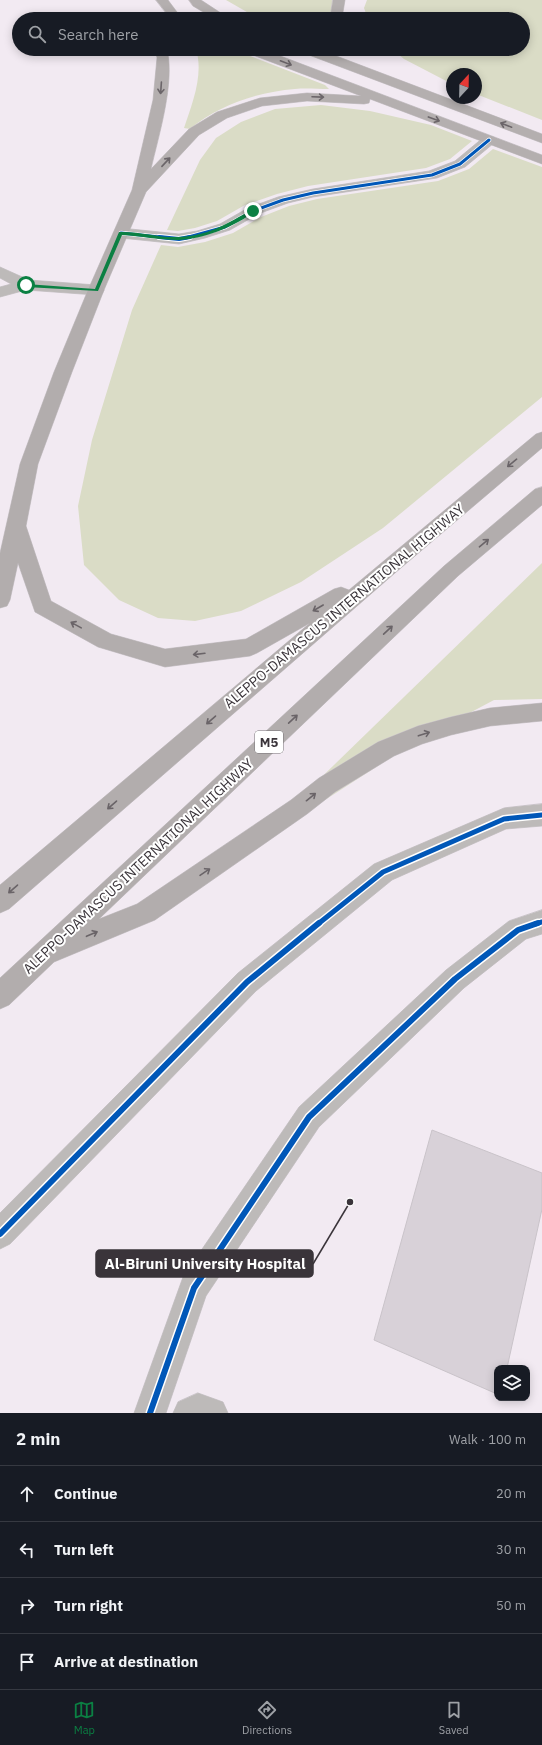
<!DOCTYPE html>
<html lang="en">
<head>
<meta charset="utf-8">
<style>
	:root { --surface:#171b24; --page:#20242c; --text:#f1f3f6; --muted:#9ea1a6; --line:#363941; --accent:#0b8043 }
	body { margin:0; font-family:"IBM Plex Sans",sans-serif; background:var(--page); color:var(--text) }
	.controls { position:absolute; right:12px; bottom:12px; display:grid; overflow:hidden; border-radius:8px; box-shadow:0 2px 10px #0003 }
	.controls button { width:36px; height:36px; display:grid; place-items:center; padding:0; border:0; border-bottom:1px solid var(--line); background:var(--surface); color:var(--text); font:20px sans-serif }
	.compass { position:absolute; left:446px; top:68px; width:36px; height:36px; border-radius:50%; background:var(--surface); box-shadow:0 2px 10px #0003; rotate:22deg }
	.stop { position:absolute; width:12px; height:12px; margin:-9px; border:3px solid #0b8043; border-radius:50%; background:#fff }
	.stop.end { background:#0b8043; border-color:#fff; box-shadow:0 1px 4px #0008 }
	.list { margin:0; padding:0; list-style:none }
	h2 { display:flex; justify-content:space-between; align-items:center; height:52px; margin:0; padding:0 16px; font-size:17px }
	h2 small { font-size:13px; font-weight:400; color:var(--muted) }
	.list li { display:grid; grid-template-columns:26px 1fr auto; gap:12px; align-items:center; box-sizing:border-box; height:56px; padding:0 16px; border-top:1px solid var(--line) }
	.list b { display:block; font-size:15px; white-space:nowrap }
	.list em { font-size:13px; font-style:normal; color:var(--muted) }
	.icon { flex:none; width:22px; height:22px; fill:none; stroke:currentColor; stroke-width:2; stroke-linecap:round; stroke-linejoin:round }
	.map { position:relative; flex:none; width:542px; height:1413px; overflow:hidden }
	.search { position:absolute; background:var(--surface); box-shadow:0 2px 10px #0003; left:12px; right:12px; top:12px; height:44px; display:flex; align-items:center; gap:10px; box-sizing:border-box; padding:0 14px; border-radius:22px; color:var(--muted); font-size:15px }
	.sheet { height:276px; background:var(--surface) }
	nav { display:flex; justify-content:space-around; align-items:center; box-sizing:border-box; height:56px; border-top:1px solid var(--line); background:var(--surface); font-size:11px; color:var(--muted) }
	nav a { display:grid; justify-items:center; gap:2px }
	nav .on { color:var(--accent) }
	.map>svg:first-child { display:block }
	.green { fill:#dadcc6 }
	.building { fill:#d8d1d8; stroke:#c9c3c9 }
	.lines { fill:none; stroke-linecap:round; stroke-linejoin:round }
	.minor-casing { stroke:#ccc6cc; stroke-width:1 }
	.tertiary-casing { stroke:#ccc6cc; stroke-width:1 }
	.secondary-casing { stroke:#ccc6cc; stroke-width:1 }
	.motorway-casing { stroke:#ccc6cc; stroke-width:1 }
	.minor { fill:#bdbab9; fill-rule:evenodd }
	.tertiary { fill:#bdbab9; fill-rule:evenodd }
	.secondary { fill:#b4afaf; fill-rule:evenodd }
	.motorway { fill:#b2adad; fill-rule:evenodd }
	.cycleway-far3-casing { stroke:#fff; stroke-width:4.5 }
	.cycleway-far2-casing { stroke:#fff; stroke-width:6 }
	.cycleway-far1-casing { stroke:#fff; stroke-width:8 }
	.cycleway-casing { stroke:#fff; stroke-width:9 }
	.cycleway-far3 { stroke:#0057b8; stroke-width:3 }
	.cycleway-far2 { stroke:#0057b8; stroke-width:4 }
	.cycleway-far1 { stroke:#0057b8; stroke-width:5 }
	.cycleway { stroke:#0057b8; stroke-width:6 }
	.oneway { stroke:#6b6569 }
	.oneway2 { stroke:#6a6468 }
	.route { fill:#0b8043 }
	.labels { text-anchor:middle; stroke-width:4; stroke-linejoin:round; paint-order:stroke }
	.shield { fill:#fff; stroke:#757175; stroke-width:1 }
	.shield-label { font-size:13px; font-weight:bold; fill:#3a343a }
	.street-label { font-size:14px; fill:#3a343a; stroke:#fff }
	.leader { fill:none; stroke:#3a343a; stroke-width:1.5 }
	.callout-dot { fill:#3a343a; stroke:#fff; stroke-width:1.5 }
	.callout { fill:#3a343a; stroke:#3a343a; stroke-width:1.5 }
	.callout-label { font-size:15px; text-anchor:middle; font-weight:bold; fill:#fff }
</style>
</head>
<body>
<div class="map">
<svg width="542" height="1413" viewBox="0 0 542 1413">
	<rect width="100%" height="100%" fill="#f2eaf2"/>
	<path class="green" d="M226 0H335V19H259Z
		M367 0H542V120L476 94V74H452V84L404 59 392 49H523V19H368L364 8Z
		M196 49H232L325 85 329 89C317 89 306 88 295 89 257 92 219 105 190 129L184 128C192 104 204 75 196 49Z
		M321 105 370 111 431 125 472 141 450 159 426 168 308 186 277 194 245 205 217 221 195 228 178 231 167 230 200 160 216 138 241 122 275 109Z
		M493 149 542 167V397L383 528 301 582 241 611 195 621 158 618 119 600 84 565 78 506 92 440 132 310 161 245 178 247 205 242 233 233 261 217 289 206 317 199 438 181 469 169Z
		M542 563V699L494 700 415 742 311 809 300 798Z"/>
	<path class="building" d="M432 1130 542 1173V1209L507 1368H497V1394L374 1340Z"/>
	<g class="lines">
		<defs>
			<path id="minor" d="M489 136 494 137 496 140 494 143 465 167 437 178 313 197 288 203 258 214 230 230 205 238 179 244 121 238 116 236 113 233 116 230 121 228 179 234 197 231 220 224 248 208 278 197 313 189 429 171 455 161 484 137Z
				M0 267 29 280 96 285 102 286 104 290 102 294 96 295 26 290 0 297V287L11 284 0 278Z
				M542 910V934L526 939 464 988 319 1127 206 1296 166 1413H134L183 1277 299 1107 446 970 509 921Z
				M198 1393 223 1402 228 1413H173L178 1402Z"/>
			<path id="tertiary" d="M542 804V826L506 829 392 880 256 991 10 1244 0 1249V1213L238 973 374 864 504 808Z"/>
			<path id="secondary" d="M156 0H168L177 12 185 19H171Z
				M189 0H201L230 19H215L193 6Z
				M333 0H345L343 12 344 19H332L331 12Z
				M155 49H167C175 83 159 134 151 169L189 129 217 112 260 98 307 93 361 96 245 52 244 49H262L542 155V164L370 99 369 103 364 104 307 101 262 106 227 118 199 135 146 192 104 290 102 294 96 295 90 294 88 290 132 190 153 100 157 58Z
				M300 49H318L542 134V143L301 52Z"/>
			<path id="motorway" d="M96 285 102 286 104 290 72 372 38 464 26 526 51 601 111 634 165 649 246 639 334 589 341 587 349 590 536 434 542 432V448L395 573 9 909 0 913V885L310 623 257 653 250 656 165 667 98 647 35 612 18 563 10 600 7 606 0 608V553L20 464 54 372 88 290 90 286Z
				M542 487V505L458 576 99 919 137 904 291 800 319 778 378 742 418 726 451 717 490 708 542 703V721L490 726 451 735 422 744 394 756 335 792 307 814 155 920 54 962 9 1005 0 1009V978L444 566 535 489Z"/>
		</defs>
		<use href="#minor" class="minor-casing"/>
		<use href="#tertiary" class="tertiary-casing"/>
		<use href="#secondary" class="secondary-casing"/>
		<use href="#motorway" class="motorway-casing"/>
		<use href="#minor" class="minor"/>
		<use href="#tertiary" class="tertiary"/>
		<use href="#secondary" class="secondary"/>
		<use href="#motorway" class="motorway"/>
		<defs>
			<path id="cycleway-far3" d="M121 233 169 238
				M185 238 225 227 253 211 283 200 313 193 432 175 460 164 489 140"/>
			<path id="cycleway-far2" d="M159 237 179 239 190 237"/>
			<path id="cycleway-far1" d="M318 924 383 872 504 819 542 815
				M535 924 542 922"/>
			<path id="cycleway" d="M0 1234 247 982 319 923
				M150 1413 194 1288 309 1117 455 979 518 930 538 923"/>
		</defs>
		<use href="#cycleway-far3" class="cycleway-far3-casing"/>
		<use href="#cycleway-far2" class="cycleway-far2-casing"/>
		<use href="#cycleway-far1" class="cycleway-far1-casing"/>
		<use href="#cycleway" class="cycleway-casing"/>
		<use href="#cycleway-far3" class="cycleway-far3"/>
		<use href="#cycleway-far2" class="cycleway-far2"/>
		<use href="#cycleway-far1" class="cycleway-far1"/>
		<use href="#cycleway" class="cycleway"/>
	</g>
	<defs><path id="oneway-shaft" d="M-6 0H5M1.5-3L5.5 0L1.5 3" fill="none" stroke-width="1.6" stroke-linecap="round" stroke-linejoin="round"/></defs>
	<g class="oneway">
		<use href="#oneway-shaft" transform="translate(286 63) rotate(21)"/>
		<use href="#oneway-shaft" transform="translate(161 88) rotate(94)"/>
		<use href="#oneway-shaft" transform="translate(318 97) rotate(2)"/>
		<use href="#oneway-shaft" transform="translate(434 119) rotate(20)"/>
		<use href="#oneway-shaft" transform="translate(506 125) rotate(-159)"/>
		<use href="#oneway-shaft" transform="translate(166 162) rotate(-47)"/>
	</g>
	<g class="oneway2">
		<use href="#oneway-shaft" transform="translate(512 463) rotate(140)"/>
		<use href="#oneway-shaft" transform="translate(484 543) rotate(-40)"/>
		<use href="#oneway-shaft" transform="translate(318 608) rotate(150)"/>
		<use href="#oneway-shaft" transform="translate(76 625) rotate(-151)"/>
		<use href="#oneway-shaft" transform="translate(388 630) rotate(-43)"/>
		<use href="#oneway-shaft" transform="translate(199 654) rotate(173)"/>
		<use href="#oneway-shaft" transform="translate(293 719) rotate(-43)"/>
		<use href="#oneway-shaft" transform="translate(211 720) rotate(139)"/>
		<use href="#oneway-shaft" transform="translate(424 734) rotate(-18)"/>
		<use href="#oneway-shaft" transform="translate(311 797) rotate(-39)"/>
		<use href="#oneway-shaft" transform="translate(112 805) rotate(139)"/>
		<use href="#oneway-shaft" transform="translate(205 872) rotate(-34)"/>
		<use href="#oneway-shaft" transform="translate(13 889) rotate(139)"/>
		<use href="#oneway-shaft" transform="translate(92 934) rotate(-23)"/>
	</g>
	<path class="route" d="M251 210 255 211C237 226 201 240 178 240 160 240 141 236 122 235L98 291 26 287 24 285 26 284 95 289 119 232C139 231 159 238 178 237 205 237 229 223 251 210Z"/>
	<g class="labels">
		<rect class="shield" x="255" y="731" width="28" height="22" rx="3"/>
		<g class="shield-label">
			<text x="269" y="747">M5</text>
		</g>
		<g class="street-label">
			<text transform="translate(344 606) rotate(-40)" y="5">ALEPPO-DAMASCUS INTERNATIONAL HIGHWAY</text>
			<text transform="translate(138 866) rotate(-43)" y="5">ALEPPO-DAMASCUS INTERNATIONAL HIGHWAY</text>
		</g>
	</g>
	<path class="leader" d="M350 1202L313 1264"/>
	<circle class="callout-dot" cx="350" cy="1202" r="4"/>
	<rect class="callout" x="96" y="1250" width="217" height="27" rx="4"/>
	<g class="callout-label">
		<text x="205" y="1269">Al-Biruni University Hospital</text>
	</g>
</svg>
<div class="controls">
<button><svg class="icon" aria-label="layers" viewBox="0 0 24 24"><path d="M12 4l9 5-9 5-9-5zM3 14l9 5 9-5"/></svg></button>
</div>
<svg class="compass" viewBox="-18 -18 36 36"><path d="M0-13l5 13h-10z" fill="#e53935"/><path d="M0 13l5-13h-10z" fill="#9ea1a6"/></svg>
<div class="stop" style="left:26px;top:285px"></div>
<div class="stop end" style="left:253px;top:211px"></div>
<div class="search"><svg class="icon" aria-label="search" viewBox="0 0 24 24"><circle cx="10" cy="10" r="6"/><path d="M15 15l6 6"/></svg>Search here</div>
</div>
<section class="sheet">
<h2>2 min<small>Walk · 100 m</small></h2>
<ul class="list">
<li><svg class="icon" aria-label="ahead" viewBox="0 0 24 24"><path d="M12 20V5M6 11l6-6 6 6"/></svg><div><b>Continue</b></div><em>20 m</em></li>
<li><svg class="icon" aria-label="left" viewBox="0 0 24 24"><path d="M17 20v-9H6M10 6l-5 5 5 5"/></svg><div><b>Turn left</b></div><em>30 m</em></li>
<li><svg class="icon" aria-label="right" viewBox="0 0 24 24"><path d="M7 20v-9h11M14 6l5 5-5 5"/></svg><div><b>Turn right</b></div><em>50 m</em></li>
<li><svg class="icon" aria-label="arrive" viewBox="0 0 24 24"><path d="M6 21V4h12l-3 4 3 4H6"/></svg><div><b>Arrive at destination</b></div></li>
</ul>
</section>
<nav>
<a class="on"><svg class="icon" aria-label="map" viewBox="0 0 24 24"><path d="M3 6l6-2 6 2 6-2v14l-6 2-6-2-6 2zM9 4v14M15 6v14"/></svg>Map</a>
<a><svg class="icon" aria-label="directions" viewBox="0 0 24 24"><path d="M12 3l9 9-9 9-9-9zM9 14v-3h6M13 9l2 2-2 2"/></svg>Directions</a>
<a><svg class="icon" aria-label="saved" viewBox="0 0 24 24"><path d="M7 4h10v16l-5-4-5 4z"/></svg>Saved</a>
</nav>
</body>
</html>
